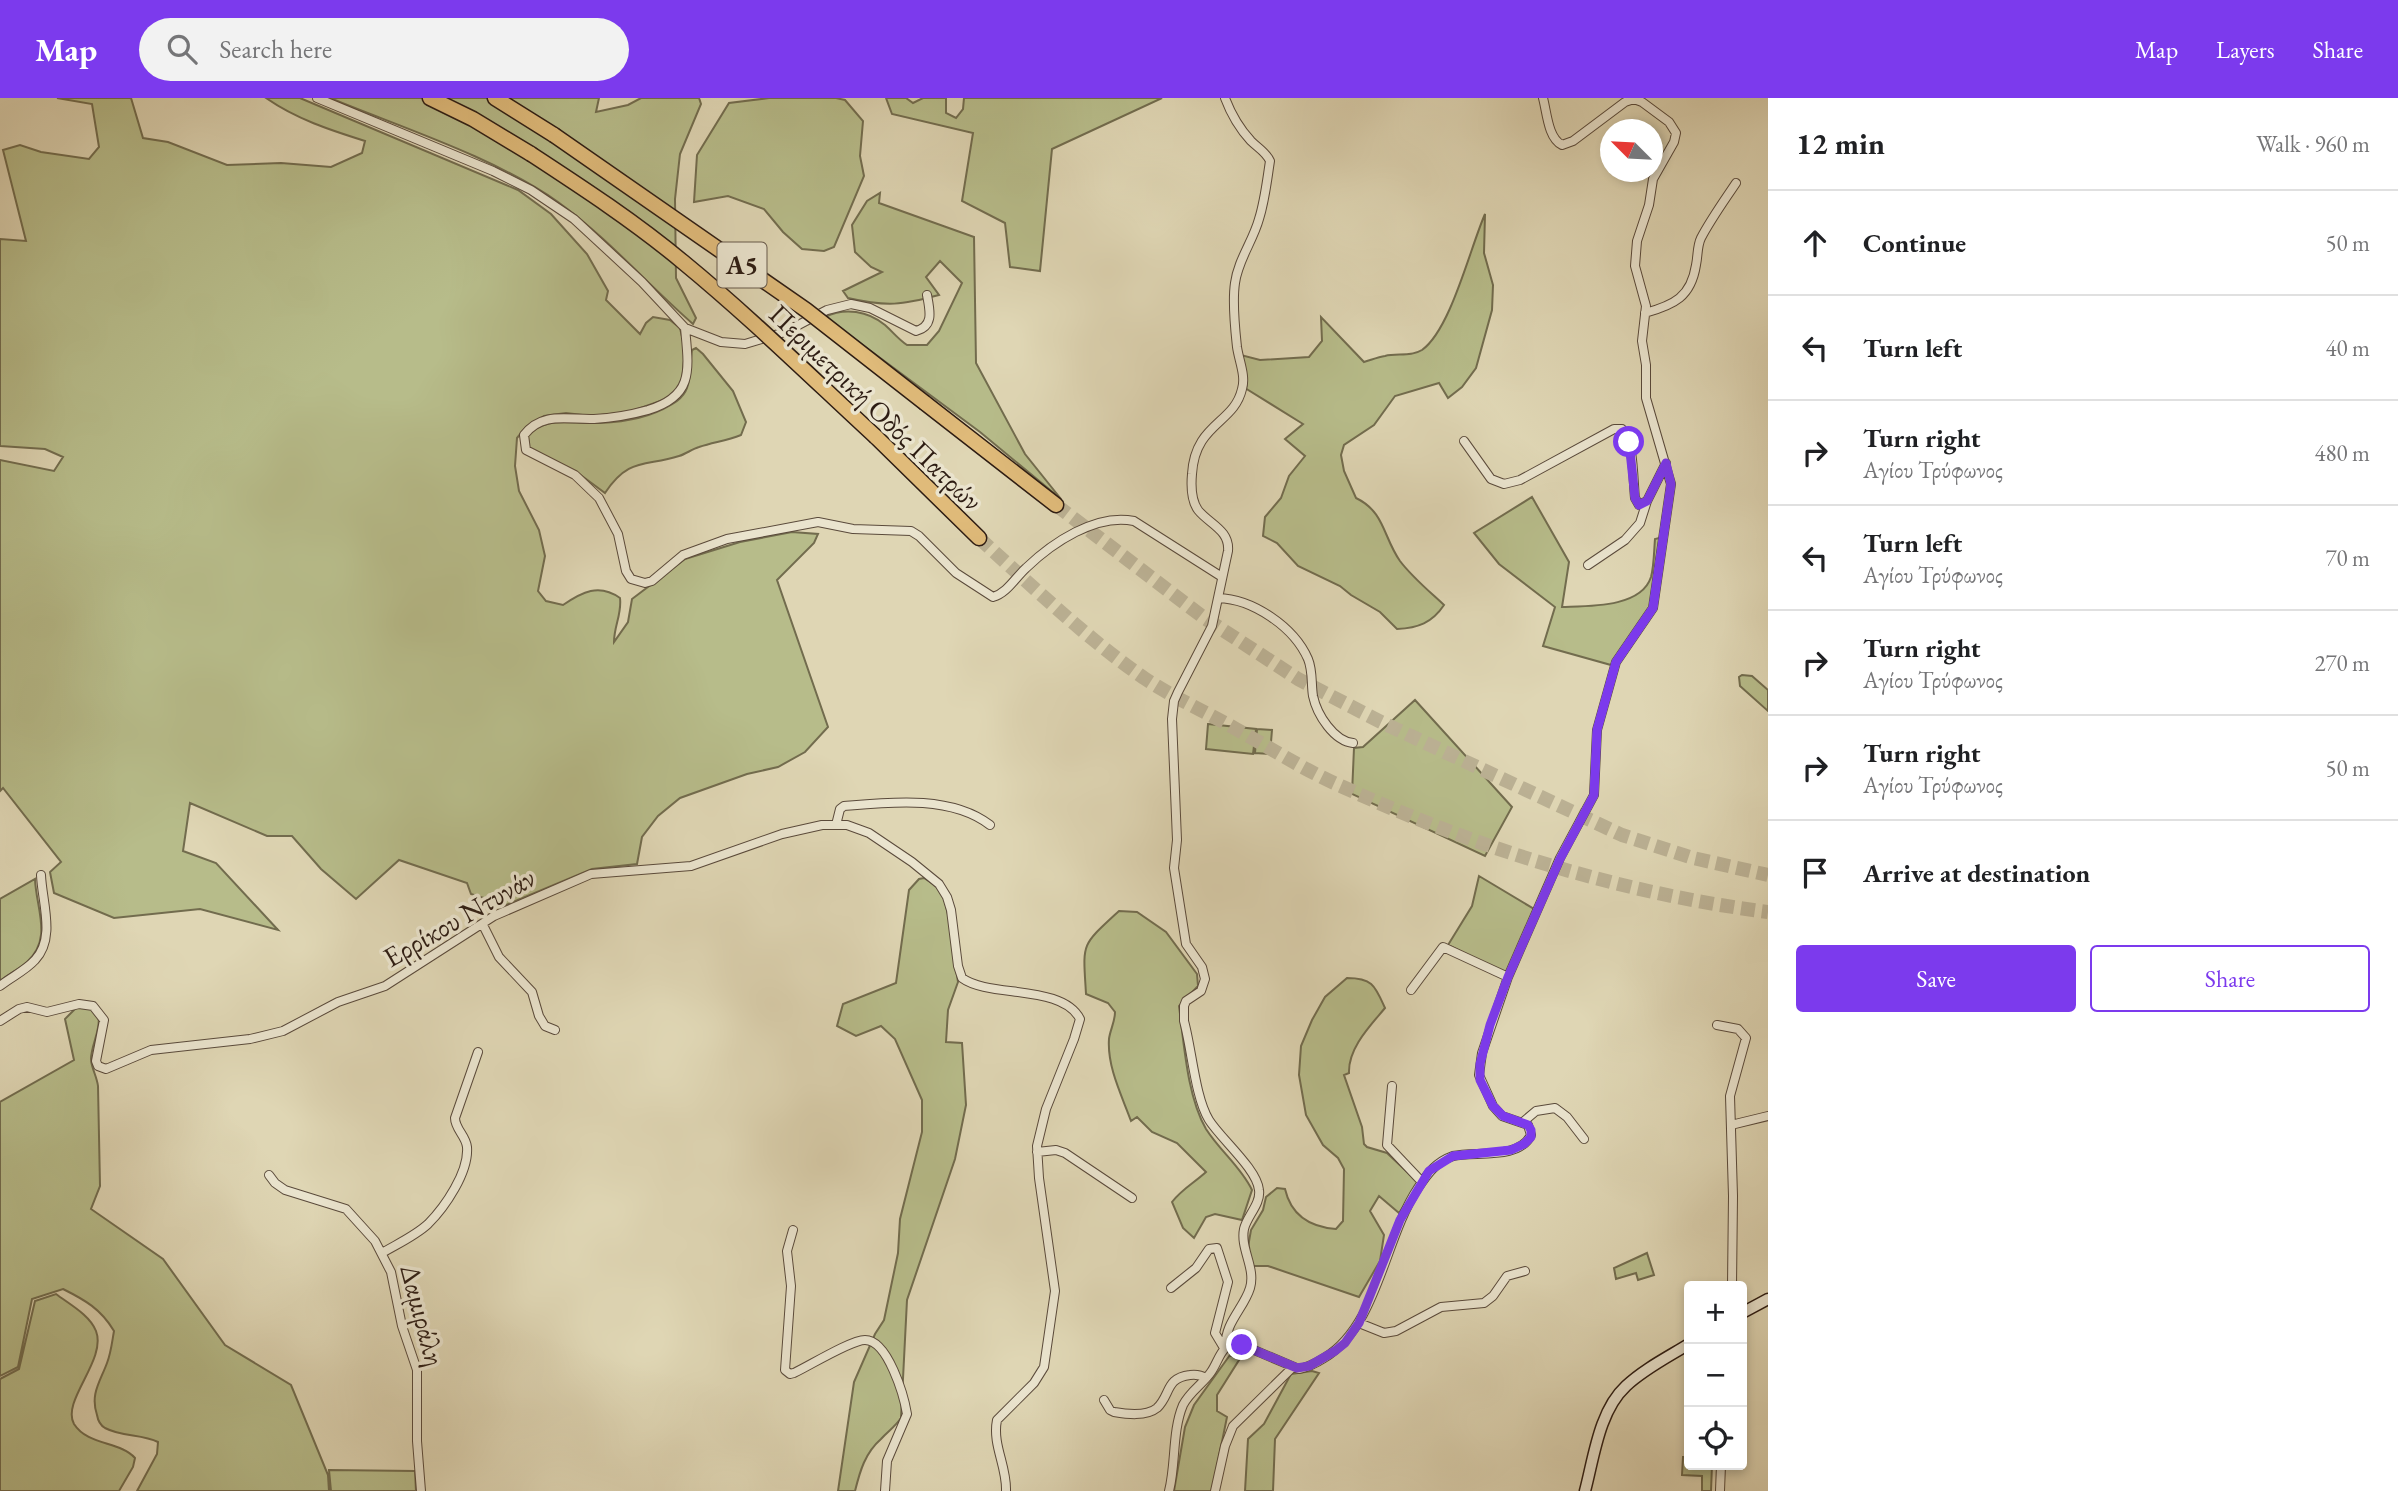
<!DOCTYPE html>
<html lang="en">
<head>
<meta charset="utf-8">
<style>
	:root { --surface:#fff; --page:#f2f2f2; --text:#202124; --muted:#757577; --line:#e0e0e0; --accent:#7c3aed }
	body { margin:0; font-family:"EB Garamond",serif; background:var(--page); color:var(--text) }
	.controls { position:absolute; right:21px; bottom:21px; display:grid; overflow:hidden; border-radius:7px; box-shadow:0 4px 10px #0003 }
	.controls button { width:63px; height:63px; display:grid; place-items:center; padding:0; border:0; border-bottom:2px solid var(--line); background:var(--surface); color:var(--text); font:35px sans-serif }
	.compass { position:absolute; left:1600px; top:21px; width:63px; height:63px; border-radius:50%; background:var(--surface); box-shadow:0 4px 10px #0003; rotate:294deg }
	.stop { position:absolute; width:21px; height:21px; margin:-16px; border:5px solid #7c3aed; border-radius:50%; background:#fff }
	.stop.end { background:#7c3aed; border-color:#fff; box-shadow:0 2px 7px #0008 }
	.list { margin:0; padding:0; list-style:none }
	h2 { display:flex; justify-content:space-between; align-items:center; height:91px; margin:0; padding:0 28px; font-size:30px }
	h2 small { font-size:23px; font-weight:400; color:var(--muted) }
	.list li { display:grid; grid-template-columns:46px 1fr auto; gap:21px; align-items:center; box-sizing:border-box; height:105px; padding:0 28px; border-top:2px solid var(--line) }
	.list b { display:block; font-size:26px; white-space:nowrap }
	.list p { margin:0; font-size:23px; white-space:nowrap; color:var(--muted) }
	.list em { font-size:23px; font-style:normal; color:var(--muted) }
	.actions { display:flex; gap:14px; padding:21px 28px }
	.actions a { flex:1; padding:16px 0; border:2px solid var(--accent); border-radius:7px; text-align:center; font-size:24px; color:var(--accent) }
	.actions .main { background:var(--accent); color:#fff }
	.icon { flex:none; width:38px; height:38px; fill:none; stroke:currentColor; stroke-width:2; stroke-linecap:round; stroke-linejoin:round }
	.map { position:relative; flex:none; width:1768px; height:1393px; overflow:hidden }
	header { display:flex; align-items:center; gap:42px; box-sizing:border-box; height:98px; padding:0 35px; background:var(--accent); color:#fff }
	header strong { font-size:33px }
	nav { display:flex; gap:38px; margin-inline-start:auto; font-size:24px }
	.search { width:490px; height:63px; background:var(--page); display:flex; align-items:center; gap:18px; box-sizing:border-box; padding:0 24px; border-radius:38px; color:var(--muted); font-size:26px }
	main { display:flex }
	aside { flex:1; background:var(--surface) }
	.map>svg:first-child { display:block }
	.green { fill:#b7bc8a; stroke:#726c4e; stroke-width:2 }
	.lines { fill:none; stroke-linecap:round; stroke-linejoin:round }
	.highway-tunnel { stroke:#bbb194; stroke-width:14; stroke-dasharray:14 7; stroke-linecap:butt }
	.street-casing { stroke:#5a4a3b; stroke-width:10 }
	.secondary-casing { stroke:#2d1c13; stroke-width:13 }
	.highway-casing { stroke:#2d1c13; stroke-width:17 }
	.street { stroke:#eae4ce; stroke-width:8 }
	.secondary { stroke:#eae4ce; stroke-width:10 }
	.highway { stroke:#e0bb7a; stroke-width:14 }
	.highway-bridge-casing { stroke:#2d1c13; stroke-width:17; stroke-linecap:butt }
	.highway-bridge { stroke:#e0bb7a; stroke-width:14 }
	.route { stroke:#7c3aed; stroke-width:9 }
	.labels { text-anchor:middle; stroke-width:7; stroke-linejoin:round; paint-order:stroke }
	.shield { fill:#eae4ce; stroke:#66584b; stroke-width:2 }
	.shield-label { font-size:26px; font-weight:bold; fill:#2d1c13 }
	.street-label { font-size:28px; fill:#2d1c13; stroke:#eae4ce }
</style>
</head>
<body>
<header>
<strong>Map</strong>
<div class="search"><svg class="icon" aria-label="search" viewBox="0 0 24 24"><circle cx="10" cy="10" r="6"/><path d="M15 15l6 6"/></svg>Search here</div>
<nav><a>Map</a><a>Layers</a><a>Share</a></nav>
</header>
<main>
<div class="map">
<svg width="1768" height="1393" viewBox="0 0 1768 1393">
	<rect width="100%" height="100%" fill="#dfd6b4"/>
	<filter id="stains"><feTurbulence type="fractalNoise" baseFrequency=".00286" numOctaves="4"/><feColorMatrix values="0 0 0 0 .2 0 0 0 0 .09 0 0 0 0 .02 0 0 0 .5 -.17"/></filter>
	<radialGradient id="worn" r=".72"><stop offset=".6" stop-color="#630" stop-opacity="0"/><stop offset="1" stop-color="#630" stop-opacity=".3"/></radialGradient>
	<path class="green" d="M57 0H131L143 40 168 44 227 67 281 65 331 69 362 55 365 43C330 32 296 21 266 0H300L518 92 551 116 587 156 608 193 606 202 640 236 646 225 653 219 670 222 680 230 685 252 682 283 672 299 629 314 591 318 566 315 544 318 526 329 517 340 515 368 519 393 539 432 545 458 538 493 546 503 563 507C582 494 599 485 620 500 622 516 614 528 614 544L628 524 632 501 685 461 740 444 792 434 818 436 814 445 777 482 828 629 805 654 778 669 747 676 680 700 658 718 642 739 637 766 592 771 506 807 471 796 467 785 399 762 356 801 321 771 292 738H267L190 705 183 753 216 765 278 832 200 811 114 820 54 795 50 774 61 764 3 690 0 693V362L54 373 63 359 45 351 0 348V141L26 143 3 52 20 47 41 54 89 61 99 49 92 6Z
		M330 0H599L596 14 628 7 641 0H699L701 6 680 56 675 101 676 180 696 220 693 226C647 186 608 140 558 104 494 59 403 30 330 0Z
		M769 0H836L845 2 863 23 860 58 864 78 834 149 824 153 802 151 783 134 764 111 728 98 694 104 697 57 729 5Z
		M886 0H906L913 5 923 0H946V15L956 20 963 11 964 0H1162L1052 51 1040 173 1010 169 1005 125 962 103 973 35 892 16Z
		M880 95 879 105 974 139 976 265 1025 356 1061 401 980 334 825 219C845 209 868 213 885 227 893 234 898 241 907 247H927L939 233 962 185 940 163 926 179 939 197C902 207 887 209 848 200L843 193 882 174 871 169 855 154 852 127 867 103Z
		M1485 116 1484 155 1493 187 1492 212 1476 270 1462 289 1448 300 1439 285 1395 298 1374 327 1344 347 1341 357 1344 373 1356 400C1385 414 1383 439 1400 463 1412 479 1429 493 1444 507 1432 525 1418 530 1397 531L1380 514 1351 497 1340 488 1298 468 1277 445 1263 438 1265 419 1281 400 1289 378 1305 358 1285 341 1303 326 1245 290 1241 257 1260 262 1309 259 1322 243 1321 219 1364 264C1371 262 1378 259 1385 258 1397 255 1411 259 1422 252 1451 231 1470 150 1485 116Z
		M696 250 703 256 733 293 746 324 741 337C726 343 714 344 699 349 692 351 686 356 679 358 645 369 629 359 605 395L578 375 529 350 528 338C544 319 567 325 589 325 613 325 641 322 663 311 673 306 683 301 687 290 691 279 690 263 692 252Z
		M1532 399 1569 464 1562 509C1588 508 1641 510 1651 479 1654 468 1654 453 1655 441L1663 439 1651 509 1611 567 1543 548 1555 509 1499 466 1474 435Z
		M1742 577 1752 578 1768 592V613L1740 588 1739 579Z
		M1415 602 1512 709 1485 758 1352 696 1354 650 1363 649Z
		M1208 626 1256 631 1253 656 1206 651Z
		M1257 631 1272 632 1270 656 1255 655Z
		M1479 778 1534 811 1507 877 1448 847 1472 808Z
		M924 780 935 787 943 796 949 820 958 884 948 912 946 944 962 945 966 1007 955 1061 907 1202 901 1320C895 1329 888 1333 881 1341 865 1355 860 1373 855 1393H838L854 1284 875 1236 884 1222 898 1155 900 1121 922 1034V1002L895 941 881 928 856 938 837 928 843 906 896 885 909 792 919 781Z
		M35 781C36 811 53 840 27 864 19 871 9 876 0 883V801Z
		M1119 813 1137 814 1166 834 1197 876 1198 888 1179 908C1184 945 1187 998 1206 1031 1220 1053 1241 1069 1252 1092L1242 1122 1215 1116 1206 1119 1194 1140 1183 1130 1172 1104C1182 1091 1194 1085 1206 1074L1177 1045 1152 1034 1137 1019 1131 1023C1122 998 1107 969 1109 941 1110 932 1115 924 1115 914L1108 905 1086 896C1083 844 1080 849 1119 813Z
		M1347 880C1373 880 1375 888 1385 910 1370 928 1348 950 1349 975L1344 977 1362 1029 1364 1046 1367 1049 1387 1055 1419 1085 1399 1115 1379 1098 1370 1113 1384 1137 1380 1163 1359 1199 1268 1168H1253L1248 1149 1251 1132 1263 1112 1266 1099 1277 1090 1285 1091C1291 1117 1310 1129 1336 1131L1343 1123 1344 1071 1338 1060 1323 1047 1306 1017 1299 977 1301 948 1312 922 1325 899Z
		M77 909C116 909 91 940 91 961 91 969 97 979 98 988L100 1088 91 1111 163 1161 225 1247 291 1287 328 1377 329 1393H137L157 1356 158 1344C142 1336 122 1339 105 1330 100 1327 98 1323 97 1317 90 1296 100 1284 107 1265 111 1255 112 1244 114 1233 101 1211 85 1202 63 1191L32 1201 18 1269 0 1278V1004L74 962 65 921Z
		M1647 1155 1654 1177 1638 1182 1636 1175 1616 1181 1614 1170Z
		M56 1196C69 1206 90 1217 96 1233 107 1262 61 1303 74 1326 88 1348 120 1343 135 1360L133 1369 119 1393H0V1281L19 1271 35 1203Z
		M1230 1257 1239 1262 1217 1297V1313L1227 1319 1212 1393H1174L1185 1329 1194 1307Z
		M1312 1273 1319 1275 1275 1341 1273 1393H1245L1248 1341 1264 1326 1291 1276Z
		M1683 1359H1689V1367H1712L1711 1393H1702V1378L1682 1377Z
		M329 1372 415 1373 416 1393H331Z"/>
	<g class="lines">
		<path class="highway-tunnel" d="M1056 407 1203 519 1298 581 1381 624 1622 737 1693 760 1768 777
			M979 440C1032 488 1085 539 1144 580 1174 600 1206 614 1236 631 1272 651 1306 673 1343 689 1479 751 1620 795 1768 814"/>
		<defs>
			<path id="street" d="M317 0 493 73 531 92 574 121 642 184 685 230 721 244 745 246 785 234 827 212 851 206 870 210 916 233C934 228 930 213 927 197
				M1225 0C1231 16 1239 30 1251 43 1258 50 1266 54 1270 63 1267 82 1265 102 1259 121 1253 143 1238 162 1235 185 1232 205 1235 230 1237 249 1239 263 1246 278 1242 291 1234 326 1195 325 1192 376 1191 387 1191 402 1198 412 1209 426 1230 432 1228 453L1212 528 1178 594 1174 603 1172 621 1177 742 1174 770 1186 846 1202 869 1205 881 1201 893 1186 903 1184 908V923C1192 952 1195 999 1209 1022 1221 1041 1257 1071 1259 1092 1261 1106 1247 1118 1244 1131 1240 1151 1256 1170 1250 1190 1244 1210 1224 1226 1226 1248
				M1645 215C1674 207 1691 199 1696 167 1698 158 1697 148 1701 140 1711 121 1724 103 1736 85
				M685 230C689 272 694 298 648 312 630 317 612 320 594 321 568 322 542 313 524 337L526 352 575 377 599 400 618 436 626 473 631 481 645 485 652 483 683 457 727 441 818 424 853 431 911 433 919 438 956 475 993 499C1007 495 1015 480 1026 470 1052 445 1096 415 1134 423L1222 479
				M1464 343 1491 381 1504 386 1520 382 1614 331H1622C1634 343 1633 382 1635 400L1639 407 1647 403 1666 365
				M1588 467 1625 442 1640 425 1647 403
				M1218 500C1253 501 1294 529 1308 561 1313 573 1311 586 1313 598 1317 617 1334 643 1353 645
				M836 727 840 711 844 708C890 704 951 697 990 727
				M483 827 499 859 532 894 539 918 545 928 555 932
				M0 888C11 879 25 873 35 862 56 840 42 804 41 777
				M1411 892 1443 849 1508 879
				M0 923 19 911 27 909 47 914 79 906 93 908 104 922 96 963 98 968 106 971 151 952 250 941 283 933 338 904 385 888 494 818 591 776 691 768 782 736 822 727H847L869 735 912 764 939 786 947 799 951 812 958 868 962 880C989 900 1062 886 1080 921L1074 941 1046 1011 1037 1048 1039 1080 1055 1193 1044 1269 1034 1285 997 1322C992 1347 1007 1368 1006 1393
				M1717 927 1738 931 1746 940 1730 998 1733 1098 1732 1188
				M1392 988 1387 1047 1422 1084
				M1523 1024 1536 1013 1555 1010 1567 1019 1584 1041
				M1731 1027 1768 1018
				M1037 1054 1056 1052 1065 1055 1132 1100
				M269 1077 275 1085 285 1092 346 1111 375 1143 391 1174 402 1228 417 1272V1343L421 1393
				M793 1132 787 1153 791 1188 785 1272 790 1276 794 1275C809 1268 851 1242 865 1242 888 1242 904 1298 907 1316L887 1363 885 1393
				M382 1155C397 1146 415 1138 428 1126 445 1109 469 1074 467 1049 466 1038 455 1031 455 1020L478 954
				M1171 1190 1196 1170 1209 1151 1217 1150 1228 1184 1215 1235 1224 1250
				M1359 1225 1384 1235 1396 1233 1441 1209 1484 1205 1493 1198 1507 1178 1525 1173
				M1104 1302 1110 1312 1114 1314C1126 1316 1146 1319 1157 1310 1171 1297 1165 1280 1190 1277 1197 1276 1201 1277 1206 1280
				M1169 1393C1176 1366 1172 1333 1183 1307 1190 1293 1203 1286 1211 1274 1220 1261 1221 1244 1240 1246L1299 1271C1309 1269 1316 1265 1324 1260 1378 1228 1384 1141 1418 1090 1428 1075 1436 1064 1453 1058 1476 1053 1519 1062 1531 1037L1528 1027 1502 1018 1493 1008 1479 977 1482 955 1508 879 1560 760 1594 697 1597 632 1616 564 1653 510 1671 386 1646 300V267L1642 243 1646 208 1635 168 1637 143 1649 107 1653 81 1674 44 1676 35 1669 24 1642 4 1634 1 1625 4 1573 43 1562 47C1548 40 1547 15 1543 0
				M1215 1393 1225 1348 1233 1328 1293 1269
				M1720 1393 1721 1367"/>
			<path id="secondary" d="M1742 1215 1768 1201
				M1585 1393C1594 1359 1599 1313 1626 1288 1644 1271 1668 1259 1689 1246"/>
			<path id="highway" d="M430 0 473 21 531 56
				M495 0 554 37
				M925 305 1056 407
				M876 339 979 440"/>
		</defs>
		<use href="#street" class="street-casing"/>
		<use href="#secondary" class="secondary-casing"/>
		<use href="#highway" class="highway-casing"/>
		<use href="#street" class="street"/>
		<use href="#secondary" class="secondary"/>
		<use href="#highway" class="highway"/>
		<defs>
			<path id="highway-bridge" d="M554 37 806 212 925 305
				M531 56C583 90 635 124 683 164 750 219 812 280 876 339"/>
		</defs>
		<use href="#highway-bridge" class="highway-bridge-casing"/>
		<use href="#highway-bridge" class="highway-bridge"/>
	</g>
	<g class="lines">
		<path class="route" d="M1242 1247 1297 1270 1309 1268 1335 1253 1345 1245 1359 1225 1400 1122 1429 1073 1453 1058 1511 1052 1524 1046 1531 1039V1032L1528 1027 1503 1018 1493 1008 1480 982V966L1490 927 1508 879 1560 761 1594 697 1597 632 1616 564 1653 510 1671 386 1666 365 1647 403 1639 407 1635 400 1629 344"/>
	</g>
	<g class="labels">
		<rect class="shield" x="717.5" y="144.5" width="49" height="45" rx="5"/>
		<g class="shield-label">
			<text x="742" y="176">Α5</text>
		</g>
		<g class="street-label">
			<text transform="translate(876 309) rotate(44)" y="10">Περιμετρική Οδός Πατρών</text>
			<text transform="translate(459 819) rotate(-30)" y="10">Ερρίκου Ντυνάν</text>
			<text transform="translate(423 1217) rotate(75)" y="10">Δαμιράλη</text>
		</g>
	</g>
	<rect width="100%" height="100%" filter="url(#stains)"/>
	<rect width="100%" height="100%" fill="url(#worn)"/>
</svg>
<div class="controls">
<button>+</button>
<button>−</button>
<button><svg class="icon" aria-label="locate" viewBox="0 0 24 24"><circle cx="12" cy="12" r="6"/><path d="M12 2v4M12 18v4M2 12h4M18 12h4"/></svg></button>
</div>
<svg class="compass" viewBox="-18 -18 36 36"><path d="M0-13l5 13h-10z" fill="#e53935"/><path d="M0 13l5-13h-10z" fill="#757577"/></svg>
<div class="stop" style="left:1629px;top:344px"></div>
<div class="stop end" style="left:1242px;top:1247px"></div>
</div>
<aside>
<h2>12 min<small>Walk · 960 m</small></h2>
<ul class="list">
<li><svg class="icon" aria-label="ahead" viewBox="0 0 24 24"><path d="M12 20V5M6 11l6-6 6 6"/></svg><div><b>Continue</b></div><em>50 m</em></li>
<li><svg class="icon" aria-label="left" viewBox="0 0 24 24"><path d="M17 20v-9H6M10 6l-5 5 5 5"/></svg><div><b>Turn left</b></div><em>40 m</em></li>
<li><svg class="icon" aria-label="right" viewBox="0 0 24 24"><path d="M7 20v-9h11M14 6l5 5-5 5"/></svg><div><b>Turn right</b><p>Αγίου Τρύφωνος</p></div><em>480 m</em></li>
<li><svg class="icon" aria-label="left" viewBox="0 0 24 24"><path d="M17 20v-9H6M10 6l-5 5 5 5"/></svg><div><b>Turn left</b><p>Αγίου Τρύφωνος</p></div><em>70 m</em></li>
<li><svg class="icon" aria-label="right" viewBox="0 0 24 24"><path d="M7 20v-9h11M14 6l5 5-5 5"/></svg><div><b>Turn right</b><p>Αγίου Τρύφωνος</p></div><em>270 m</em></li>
<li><svg class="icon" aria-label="right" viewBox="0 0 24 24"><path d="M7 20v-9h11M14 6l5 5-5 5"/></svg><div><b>Turn right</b><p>Αγίου Τρύφωνος</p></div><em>50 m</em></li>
<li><svg class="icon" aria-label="arrive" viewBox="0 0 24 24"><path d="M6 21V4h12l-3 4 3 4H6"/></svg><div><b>Arrive at destination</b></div></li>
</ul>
<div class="actions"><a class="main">Save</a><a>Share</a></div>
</aside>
</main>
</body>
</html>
